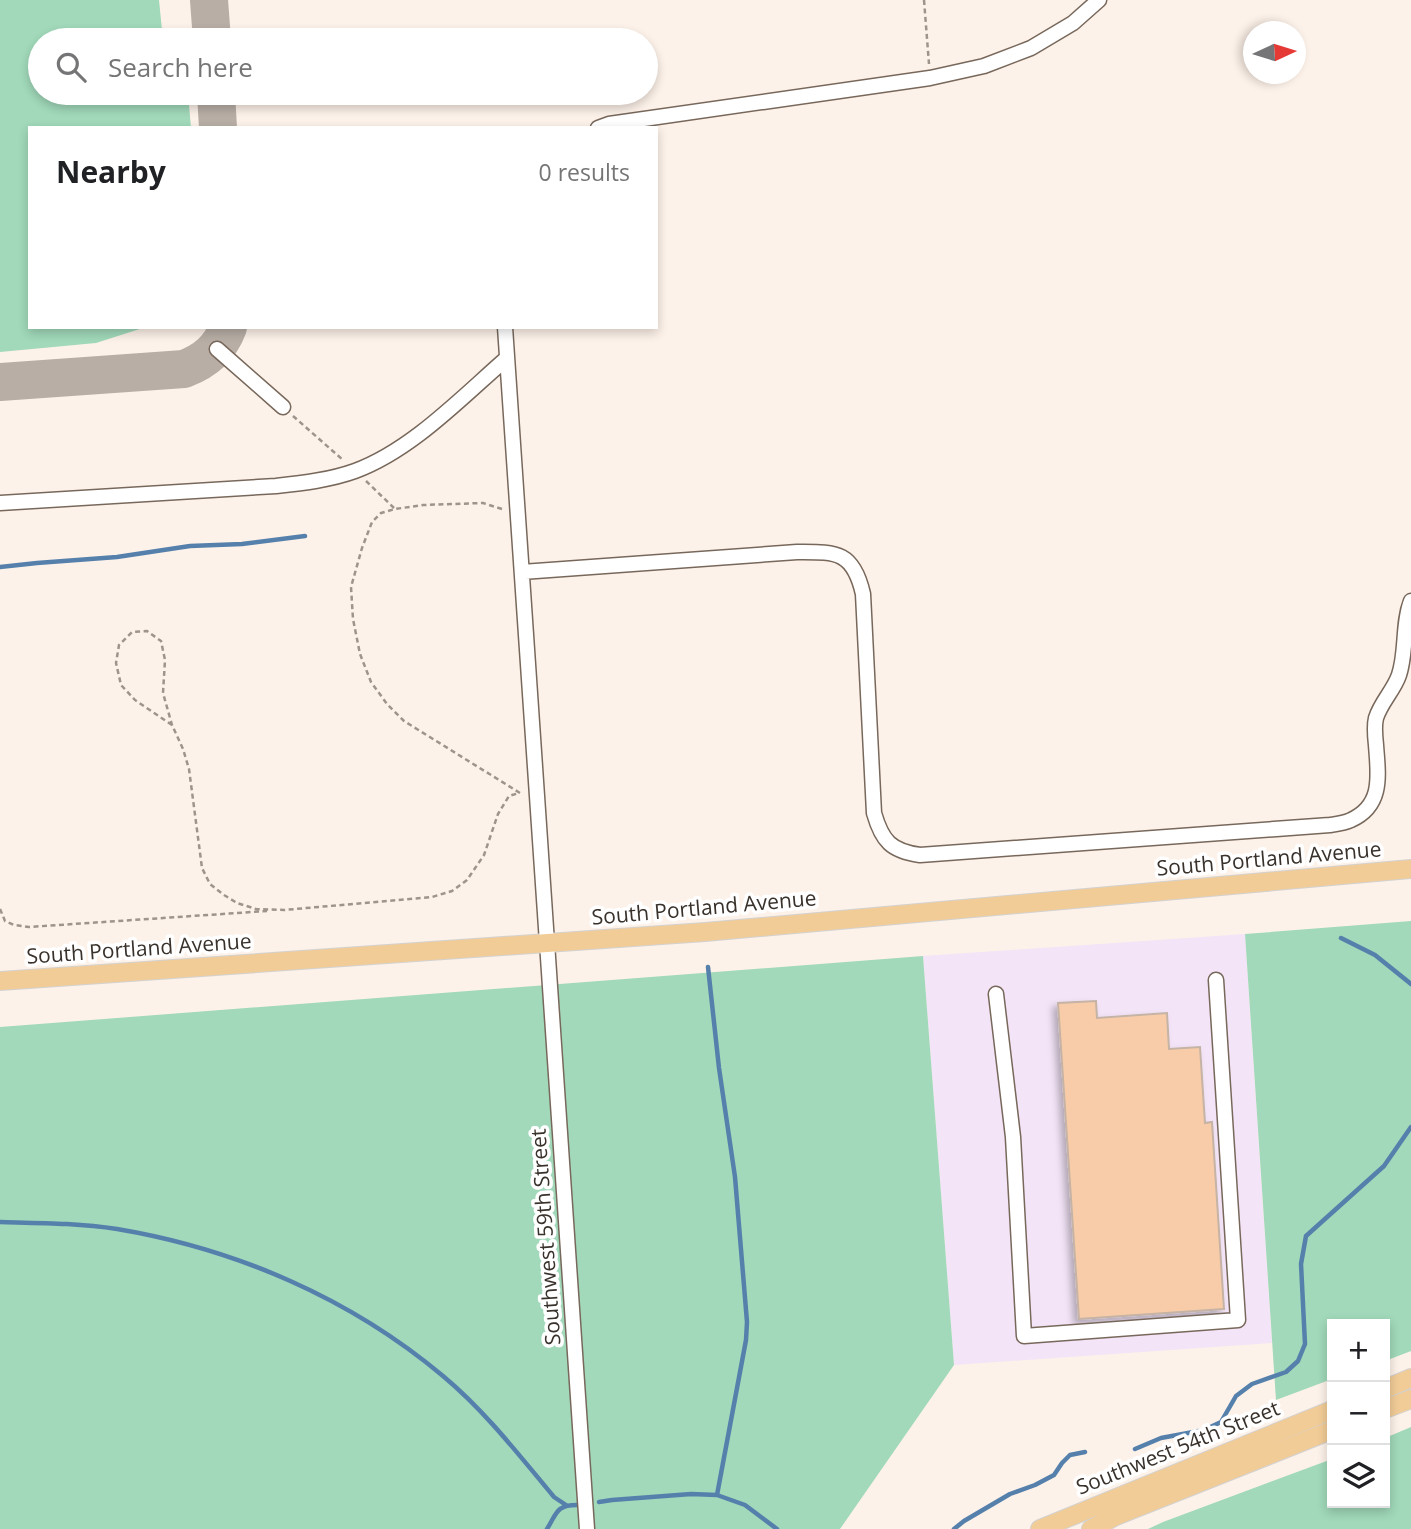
<!DOCTYPE html>
<html lang="en">
<head>
<meta charset="utf-8">
<style>
	:root { --surface:#fff; --page:#f6f6f6; --text:#202124; --muted:#757577; --line:#e0e0e0 }
	body { margin:0; font-family:"Open Sans",sans-serif; background:var(--page); color:var(--text) }
	.controls { position:absolute; right:21px; bottom:21px; display:grid; overflow:hidden; border-radius:0px; box-shadow:0 4px 10px #0003 }
	.controls button { width:63px; height:63px; display:grid; place-items:center; padding:0; border:0; border-bottom:2px solid var(--line); background:var(--surface); color:var(--text); font:35px sans-serif }
	.compass { position:absolute; left:1243px; top:21px; width:63px; height:63px; border-radius:50%; background:var(--surface); box-shadow:0 4px 10px #0003; rotate:86deg }
	.list { margin:0; padding:0; list-style:none }
	h2 { display:flex; justify-content:space-between; align-items:center; height:91px; margin:0; padding:0 28px; font-size:30px }
	h2 small { font-size:23px; font-weight:400; color:var(--muted) }
	.icon { flex:none; width:38px; height:38px; fill:none; stroke:currentColor; stroke-width:2; stroke-linecap:round; stroke-linejoin:round }
	.map { position:relative; flex:none; width:1411px; height:1529px; overflow:hidden }
	.search { position:absolute; background:var(--surface); box-shadow:0 4px 10px #0003; left:28px; top:28px; width:630px; height:77px; display:flex; align-items:center; gap:18px; box-sizing:border-box; padding:0 24px; border-radius:38px; color:var(--muted); font-size:26px }
	.panel { position:absolute; background:var(--surface); box-shadow:0 4px 10px #0003; left:28px; top:126px; width:630px; height:203px; border-radius:0px }
	.map>svg:first-child { display:block }
	.commercial { fill:#f3e4f7 }
	.green { fill:#a1d9ba }
	.lines { fill:none; stroke-linecap:round; stroke-linejoin:round }
	.stream { stroke:#5680ac; stroke-width:4.5 }
	.taxiway { stroke:#b8aea6; stroke-width:38 }
	.building { fill:#f8cca8; stroke:#c5b3a5; stroke-width:2; filter:url(#shadow) }
	.minor-casing { stroke:#78685b; stroke-width:17 }
	.major-casing { stroke:#d3d2d1; stroke-width:20 }
	.path { stroke:#9d948c; stroke-width:2.5; stroke-dasharray:5 3.5; stroke-linecap:butt }
	.minor { stroke:#fff; stroke-width:14 }
	.major { stroke:#f2cc97; stroke-width:18 }
	.labels { text-anchor:middle; stroke-width:7; stroke-linejoin:round; paint-order:stroke }
	.street-label { font-size:21px; fill:#39322c; stroke:#fff }
</style>
</head>
<body>
<div class="map">
<svg width="1411" height="1529" viewBox="0 0 1411 1529">
	<defs>
		<filter id="shadow"><feDropShadow dx="-4.5" dy="4.5" stdDeviation="3.5" flood-color="#0004"/></filter>
	</defs>
	<rect width="100%" height="100%" fill="#fdf2e9"/>
	<path class="commercial" d="M1245 934 1272 1343 954 1365 923 956Z"/>
	<path class="green" d="M0 0H159L163 40H40V93H188L191 128H30V327H146L96 343 0 352Z
		M1411 921V1351L1385 1361V1324H1332V1379L1276 1400 1245 934Z
		M923 956 954 1365 840 1529H0V1027Z
		M1411 1427V1529H1148L1163 1522 1332 1459V1503H1385V1438Z"/>
	<g class="lines">
		<path class="stream" d="M0 567 37 563 117 557 190 546 242 544 305 536
			M1341 938 1375 955 1411 984
			M708 967 719 1068 735 1177 747 1322 746 1340 717 1495
			M0 1222C39 1223 78 1223 117 1229 236 1249 350 1298 443 1376 485 1411 519 1455 554 1497L566 1505
			M1135 1449 1161 1438 1204 1430 1221 1422 1236 1396 1252 1384 1286 1372 1298 1361 1305 1344 1301 1264 1306 1236 1384 1166 1411 1127
			M599 1502 612 1500 691 1494 717 1495 745 1505 777 1529
			M547 1529C557 1513 556 1505 577 1505
			M954 1529 964 1521 1010 1494 1035 1485 1054 1475 1062 1463 1070 1455 1085 1452"/>
		<path class="taxiway" d="M209 0 212 40
			M216 93 218 128
			M0 382 184 369C205 361 220 349 228 327"/>
	</g>
	<path class="building" d="M1096 1001 1097 1018 1167 1013 1169 1049 1200 1047 1205 1123 1212 1122 1224 1309 1079 1319 1058 1003Z"/>
	<g class="lines">
		<defs>
			<path id="minor" d="M598 128 609 124 930 78 984 66 1031 48 1073 23 1099 0
				M505 327 587 1529
				M217 349 283 407
				M0 503 276 486C303 483 330 480 355 471 412 450 462 397 507 358
				M522 572 797 552C835 552 853 550 863 594L874 813C882 841 891 851 920 855L1330 825C1337 824 1345 823 1351 820 1384 805 1378 774 1376 745 1375 736 1374 726 1376 718 1381 702 1394 690 1399 675 1407 651 1402 624 1411 601
				M996 994 1013 1137 1024 1336 1238 1320 1216 980"/>
			<path id="major" d="M0 981 705 932 1411 869
				M1385 1389 1411 1378
				M1385 1409 1411 1399
				M1040 1529 1332 1410
				M1091 1529 1116 1516 1332 1430"/>
		</defs>
		<use href="#minor" class="minor-casing"/>
		<use href="#major" class="major-casing"/>
		<path class="path" d="M924 0 929 64
			M293 416 343 460
			M366 481 394 508
			M502 509 483 503 423 505 395 509 381 513 372 522 362 548 351 587 353 619 360 654 371 682 387 704 404 721 520 793
			M172 725 135 700 121 685 116 663 119 645 132 632 147 631 161 641 165 660 163 693 172 725 183 749 189 769 202 868 210 884 224 895 237 903 256 909 284 910 432 897 452 891 467 880 484 855 498 814 509 796 519 793
			M0 909 5 921 14 925 29 927 267 911"/>
		<use href="#minor" class="minor"/>
		<use href="#major" class="major"/>
	</g>
	<g class="labels">
		<g class="street-label">
			<text transform="translate(1269 859) rotate(-5)" y="7">South Portland Avenue</text>
			<text transform="translate(704 908) rotate(-5)" y="7">South Portland Avenue</text>
			<text transform="translate(139 949) rotate(-4)" y="7">South Portland Avenue</text>
			<text transform="translate(546 1237) rotate(-94)" y="7">Southwest 59th Street</text>
			<text transform="translate(1178 1448) rotate(-22)" y="7">Southwest 54th Street</text>
		</g>
	</g>
</svg>
<div class="controls">
<button>+</button>
<button>−</button>
<button><svg class="icon" aria-label="layers" viewBox="0 0 24 24"><path d="M12 4l9 5-9 5-9-5zM3 14l9 5 9-5"/></svg></button>
</div>
<svg class="compass" viewBox="-18 -18 36 36"><path d="M0-13l5 13h-10z" fill="#e53935"/><path d="M0 13l5-13h-10z" fill="#757577"/></svg>
<div class="search"><svg class="icon" aria-label="search" viewBox="0 0 24 24"><circle cx="10" cy="10" r="6"/><path d="M15 15l6 6"/></svg>Search here</div>
<section class="panel">
<h2>Nearby<small>0 results</small></h2>
<ul class="list">
</ul>
</section>
</div>
</body>
</html>
